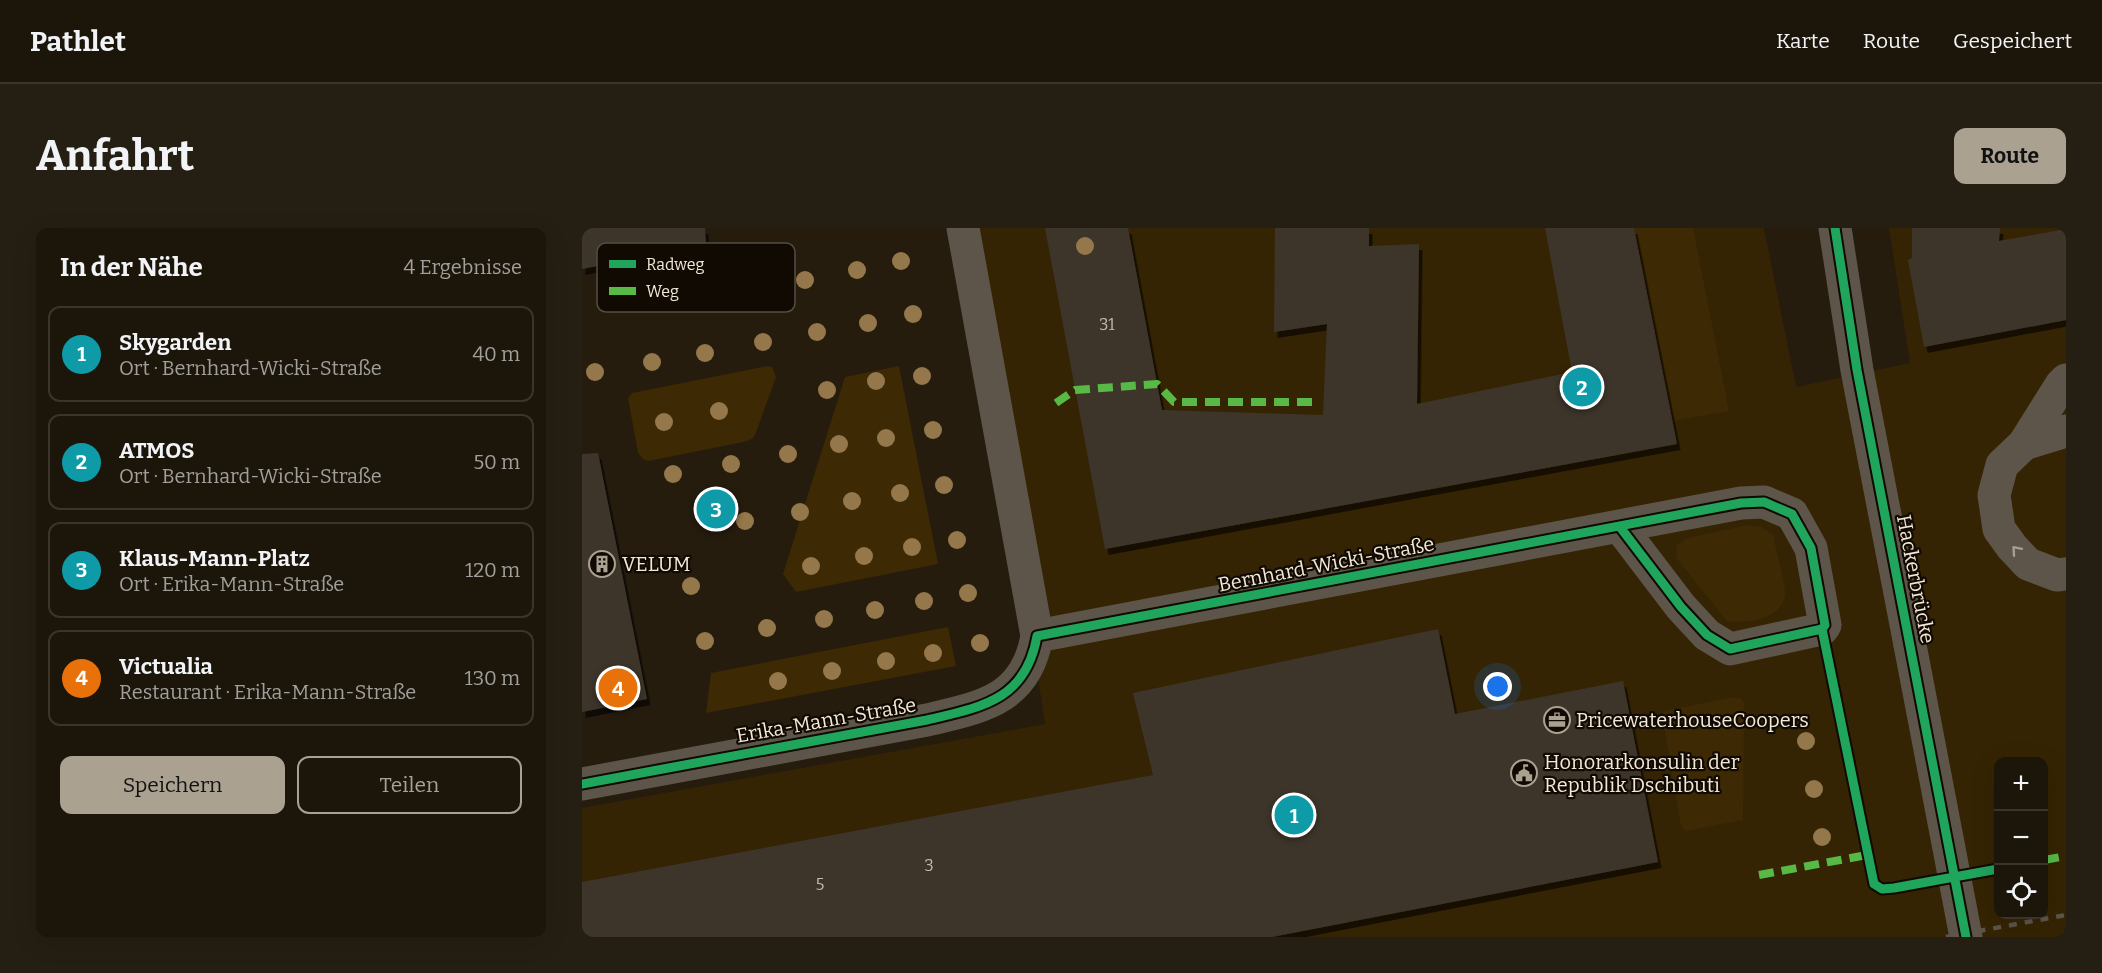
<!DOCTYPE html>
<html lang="de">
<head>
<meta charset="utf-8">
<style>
	:root { --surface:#1c150a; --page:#251e13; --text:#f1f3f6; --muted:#a09f9c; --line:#3a342b; --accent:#aaa191 }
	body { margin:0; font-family:Bitter,serif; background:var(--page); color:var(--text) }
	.controls { position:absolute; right:18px; bottom:18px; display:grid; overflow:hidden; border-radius:12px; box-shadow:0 6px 24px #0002 }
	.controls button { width:54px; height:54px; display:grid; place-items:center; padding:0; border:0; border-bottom:2px solid var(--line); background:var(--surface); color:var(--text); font:30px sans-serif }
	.you { position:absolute; left:916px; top:459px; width:21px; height:21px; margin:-15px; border:4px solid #fff; border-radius:50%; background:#1a73e8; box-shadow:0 0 0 9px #1a73e833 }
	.badge { display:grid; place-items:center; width:39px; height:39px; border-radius:50%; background:var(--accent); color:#fff; font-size:20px; font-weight:700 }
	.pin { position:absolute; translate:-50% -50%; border:3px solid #fff; box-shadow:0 2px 6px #0006 }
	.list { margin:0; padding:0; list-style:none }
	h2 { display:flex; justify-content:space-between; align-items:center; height:78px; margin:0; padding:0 24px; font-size:26px }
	h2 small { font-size:20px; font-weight:400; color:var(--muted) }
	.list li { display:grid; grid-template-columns:39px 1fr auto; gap:18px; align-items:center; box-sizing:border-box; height:96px; margin:0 12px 12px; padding:0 12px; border:2px solid var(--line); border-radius:12px }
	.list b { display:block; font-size:22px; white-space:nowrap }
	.list p { margin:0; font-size:20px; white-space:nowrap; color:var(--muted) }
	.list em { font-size:20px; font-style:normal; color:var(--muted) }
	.actions { display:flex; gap:12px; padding:18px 24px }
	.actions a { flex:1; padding:14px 0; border:2px solid var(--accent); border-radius:12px; text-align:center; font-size:21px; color:var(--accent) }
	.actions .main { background:var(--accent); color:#111 }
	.icon { flex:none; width:33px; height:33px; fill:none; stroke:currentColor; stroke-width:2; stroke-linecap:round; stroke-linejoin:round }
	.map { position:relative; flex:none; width:1484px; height:709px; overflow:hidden; border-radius:12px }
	header { display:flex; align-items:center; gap:36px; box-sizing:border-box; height:84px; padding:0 30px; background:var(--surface); border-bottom:2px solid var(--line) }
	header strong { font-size:28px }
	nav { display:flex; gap:33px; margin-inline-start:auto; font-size:21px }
	.intro { display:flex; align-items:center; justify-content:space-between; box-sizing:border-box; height:144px; padding:0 36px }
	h1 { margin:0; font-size:42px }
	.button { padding:15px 27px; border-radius:12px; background:var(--accent); color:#111; font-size:21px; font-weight:700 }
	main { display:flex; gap:36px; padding:0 36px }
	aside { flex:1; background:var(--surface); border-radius:12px; box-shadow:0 6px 24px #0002 }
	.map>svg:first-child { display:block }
	.built { fill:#352403; fill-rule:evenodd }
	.green { fill:#3d2a04 }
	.building { fill:#3d3529; filter:url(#shadow) }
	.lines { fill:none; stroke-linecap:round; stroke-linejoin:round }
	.minor { stroke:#5d5549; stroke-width:33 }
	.rail { stroke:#5c554a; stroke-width:4.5; stroke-dasharray:8 8; stroke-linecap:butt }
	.minor-bridge { stroke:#5d5549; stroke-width:33 }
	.quiet { stroke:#58b947; stroke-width:8; stroke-dasharray:15 8; stroke-linecap:butt }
	.cycleway-casing { stroke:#110a02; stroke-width:13 }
	.cycleway { stroke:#20a55d; stroke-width:9 }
	.tree { fill:#94774a }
	.oneway { stroke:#a89e90 }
	.labels { text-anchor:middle; stroke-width:4.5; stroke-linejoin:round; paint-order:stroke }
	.number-label { font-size:16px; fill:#c5bbac }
	.poi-label { font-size:20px; fill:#f2e8d8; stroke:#110a02; text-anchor:start }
	.street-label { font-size:20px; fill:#f2e8d8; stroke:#110a02 }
	.key { fill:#110a02; stroke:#544d42; stroke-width:1.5 }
	.key-label { font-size:16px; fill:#f2e8d8 }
</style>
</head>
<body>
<header>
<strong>Pathlet</strong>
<nav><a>Karte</a><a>Route</a><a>Gespeichert</a></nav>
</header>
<div class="intro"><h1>Anfahrt</h1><a class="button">Route</a></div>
<main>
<aside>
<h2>In der Nähe<small>4 Ergebnisse</small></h2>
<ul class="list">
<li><span class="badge" style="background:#0f9aa8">1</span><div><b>Skygarden</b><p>Ort · Bernhard-Wicki-Straße</p></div><em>40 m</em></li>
<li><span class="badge" style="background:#0f9aa8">2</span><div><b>ATMOS</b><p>Ort · Bernhard-Wicki-Straße</p></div><em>50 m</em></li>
<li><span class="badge" style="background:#0f9aa8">3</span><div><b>Klaus-Mann-Platz</b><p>Ort · Erika-Mann-Straße</p></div><em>120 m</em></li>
<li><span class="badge" style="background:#e8710a">4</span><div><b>Victualia</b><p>Restaurant · Erika-Mann-Straße</p></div><em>130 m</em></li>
</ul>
<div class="actions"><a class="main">Speichern</a><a>Teilen</a></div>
</aside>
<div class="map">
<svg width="1484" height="709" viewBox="0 0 1484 709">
	<defs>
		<filter id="shadow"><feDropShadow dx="3.5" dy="6" stdDeviation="0" flood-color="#0009"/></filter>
	</defs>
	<rect width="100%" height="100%" fill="#251c0e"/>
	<path class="built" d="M388 0H1182L1214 159 1328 135 1307 0H1484V709H0V580L463 496ZM1416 534H1462V686H1416Z"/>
	<path class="green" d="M1052 0H1111L1147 183 1090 193Z
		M186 138 190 139 194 149 173 207 170 211 161 214 66 233 61 231 56 225 46 170 50 165Z
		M317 138 356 336 214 364 201 346 263 149Z
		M1165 297 1179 299 1191 307C1193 318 1204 358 1203 367 1199 392 1165 396 1145 393L1095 331 1094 318 1106 310Z
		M366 399 374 438 124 485 129 445Z
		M1152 469 1158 470 1162 475 1161 592 1104 603 1099 598 1080 486 1083 483Z"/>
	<path class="building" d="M0 0H123L124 17 0 41Z
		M463 0H546L580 182 741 187 745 96 692 104 693 0H787V18L837 16 835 176 990 144 963 0H1052L1095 216 523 321Z
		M1330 0H1418L1417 13 1484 1V92L1342 119 1326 32 1330 30Z
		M16 225 65 471 0 484V226Z
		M856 401 873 486 1041 453 1076 634 690 709H0V654L571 547 551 465Z"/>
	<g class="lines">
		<path class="minor" d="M1253 0 1275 142 1328 417
			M1484 152 1479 157 1442 216 1420 237 1412 267 1417 301 1430 319 1446 336 1475 347 1484 346
			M1442 216 1484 203
			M455 408 1159 275 1182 274 1210 286 1229 320 1243 397 1240 401 1148 421 1125 407 1099 379 1038 299
			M0 556 345 492C400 479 444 472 455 408L381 0"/>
		<path class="rail" d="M1364 709 1484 687"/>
		<path class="minor-bridge" d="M1328 417 1384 709"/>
		<path class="quiet" d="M474 175 493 162 575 156 592 174H734
			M1462 632 1484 628
			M1177 647 1285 627"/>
		<defs>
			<path id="cycleway" d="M1253 0 1275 142 1384 709
				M1038 299 1099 379 1125 407 1148 421 1240 401
				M0 556 345 492C400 479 444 472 455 408L1159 275 1182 274 1210 286 1229 320 1243 397 1240 401 1292 656 1300 661 1312 660 1416 641"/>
		</defs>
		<use href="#cycleway" class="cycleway-casing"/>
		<use href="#cycleway" class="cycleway"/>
	</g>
	<g class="tree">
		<circle cx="503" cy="18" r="9"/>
		<circle cx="319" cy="33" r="9"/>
		<circle cx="275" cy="42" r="9"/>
		<circle cx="223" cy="52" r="9"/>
		<circle cx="331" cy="86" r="9"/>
		<circle cx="286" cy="95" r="9"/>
		<circle cx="235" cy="104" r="9"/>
		<circle cx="181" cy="114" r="9"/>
		<circle cx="123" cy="125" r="9"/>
		<circle cx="70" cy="134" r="9"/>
		<circle cx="13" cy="144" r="9"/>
		<circle cx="340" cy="148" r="9"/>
		<circle cx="294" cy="153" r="9"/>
		<circle cx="245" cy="162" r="9"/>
		<circle cx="137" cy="183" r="9"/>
		<circle cx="82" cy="194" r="9"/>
		<circle cx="351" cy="202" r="9"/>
		<circle cx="304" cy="210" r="9"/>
		<circle cx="257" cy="216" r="9"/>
		<circle cx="206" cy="226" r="9"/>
		<circle cx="149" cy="236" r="9"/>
		<circle cx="91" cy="246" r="9"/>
		<circle cx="362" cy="257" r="9"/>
		<circle cx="318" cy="265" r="9"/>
		<circle cx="270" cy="273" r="9"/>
		<circle cx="218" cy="284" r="9"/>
		<circle cx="163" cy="293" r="9"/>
		<circle cx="375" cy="312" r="9"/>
		<circle cx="330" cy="319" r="9"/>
		<circle cx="282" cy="328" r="9"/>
		<circle cx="229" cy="338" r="9"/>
		<circle cx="109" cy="358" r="9"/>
		<circle cx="386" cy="365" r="9"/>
		<circle cx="342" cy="373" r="9"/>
		<circle cx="293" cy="382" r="9"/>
		<circle cx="242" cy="391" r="9"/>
		<circle cx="185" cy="400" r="9"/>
		<circle cx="123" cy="413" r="9"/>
		<circle cx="398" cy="415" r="9"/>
		<circle cx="351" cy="425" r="9"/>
		<circle cx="304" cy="433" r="9"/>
		<circle cx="250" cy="443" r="9"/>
		<circle cx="196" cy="453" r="9"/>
		<circle cx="1224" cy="513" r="9"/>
		<circle cx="1232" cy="561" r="9"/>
		<circle cx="1240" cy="609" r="9"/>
	</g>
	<defs><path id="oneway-chevron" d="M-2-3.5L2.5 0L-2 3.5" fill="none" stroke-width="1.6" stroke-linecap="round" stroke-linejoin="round" transform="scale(1.5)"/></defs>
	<use class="oneway" href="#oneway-chevron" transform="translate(1434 322) rotate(-131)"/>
	<defs>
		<symbol id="building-ring" viewBox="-11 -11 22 22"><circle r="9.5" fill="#110a02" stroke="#aaa191" stroke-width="1.5"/><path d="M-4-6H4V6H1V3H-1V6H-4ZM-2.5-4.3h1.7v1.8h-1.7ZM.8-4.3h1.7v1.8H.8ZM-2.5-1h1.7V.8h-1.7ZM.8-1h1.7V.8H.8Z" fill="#aaa191"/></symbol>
		<symbol id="office-ring" viewBox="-11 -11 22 22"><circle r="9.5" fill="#110a02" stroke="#aaa191" stroke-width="1.5"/><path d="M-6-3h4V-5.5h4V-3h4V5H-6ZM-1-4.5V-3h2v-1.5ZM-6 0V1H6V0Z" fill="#aaa191"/></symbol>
		<symbol id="civic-ring" viewBox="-11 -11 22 22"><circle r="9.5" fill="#110a02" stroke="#aaa191" stroke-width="1.5"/><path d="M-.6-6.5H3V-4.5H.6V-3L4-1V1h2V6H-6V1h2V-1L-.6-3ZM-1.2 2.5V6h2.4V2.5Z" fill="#aaa191"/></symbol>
	</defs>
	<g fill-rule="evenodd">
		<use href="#building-ring" x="5" y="321" width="30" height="30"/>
		<use href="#office-ring" x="960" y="477" width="30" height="30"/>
		<use href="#civic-ring" x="927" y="530" width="30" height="30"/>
	</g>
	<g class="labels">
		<g class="number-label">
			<text x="525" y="102">31</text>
			<text x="347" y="643">3</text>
			<text x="238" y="662">5</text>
		</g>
		<g class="poi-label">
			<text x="40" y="343">VELUM</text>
			<text x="994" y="499">PricewaterhouseCoopers</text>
			<text x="962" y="541">Honorarkonsulin der<tspan x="962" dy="23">Republik Dschibuti</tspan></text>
		</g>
		<g class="street-label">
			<text transform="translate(744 336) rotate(-11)" y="7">Bernhard-Wicki-Straße</text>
			<text transform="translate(1334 351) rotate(79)" y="7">Hackerbrücke</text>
			<text transform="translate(244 492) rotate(-10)" y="7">Erika-Mann-Straße</text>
		</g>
	</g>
	<rect x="15" y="15" width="198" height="69" rx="9" class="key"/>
	<rect x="27" y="32" width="27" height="8" fill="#20a55d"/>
	<rect x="27" y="59" width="27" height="8" fill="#58b947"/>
	<g class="key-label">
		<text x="64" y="42">Radweg</text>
		<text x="64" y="69">Weg</text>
	</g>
</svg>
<div class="controls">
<button>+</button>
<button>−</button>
<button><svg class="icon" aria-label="locate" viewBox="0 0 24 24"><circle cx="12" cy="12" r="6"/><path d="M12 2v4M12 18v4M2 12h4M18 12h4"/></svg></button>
</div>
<div class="you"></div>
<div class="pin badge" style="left:712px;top:587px;background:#0f9aa8">1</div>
<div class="pin badge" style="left:1000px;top:159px;background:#0f9aa8">2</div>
<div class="pin badge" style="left:134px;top:281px;background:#0f9aa8">3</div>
<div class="pin badge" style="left:36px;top:460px;background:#e8710a">4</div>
</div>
</main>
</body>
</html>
